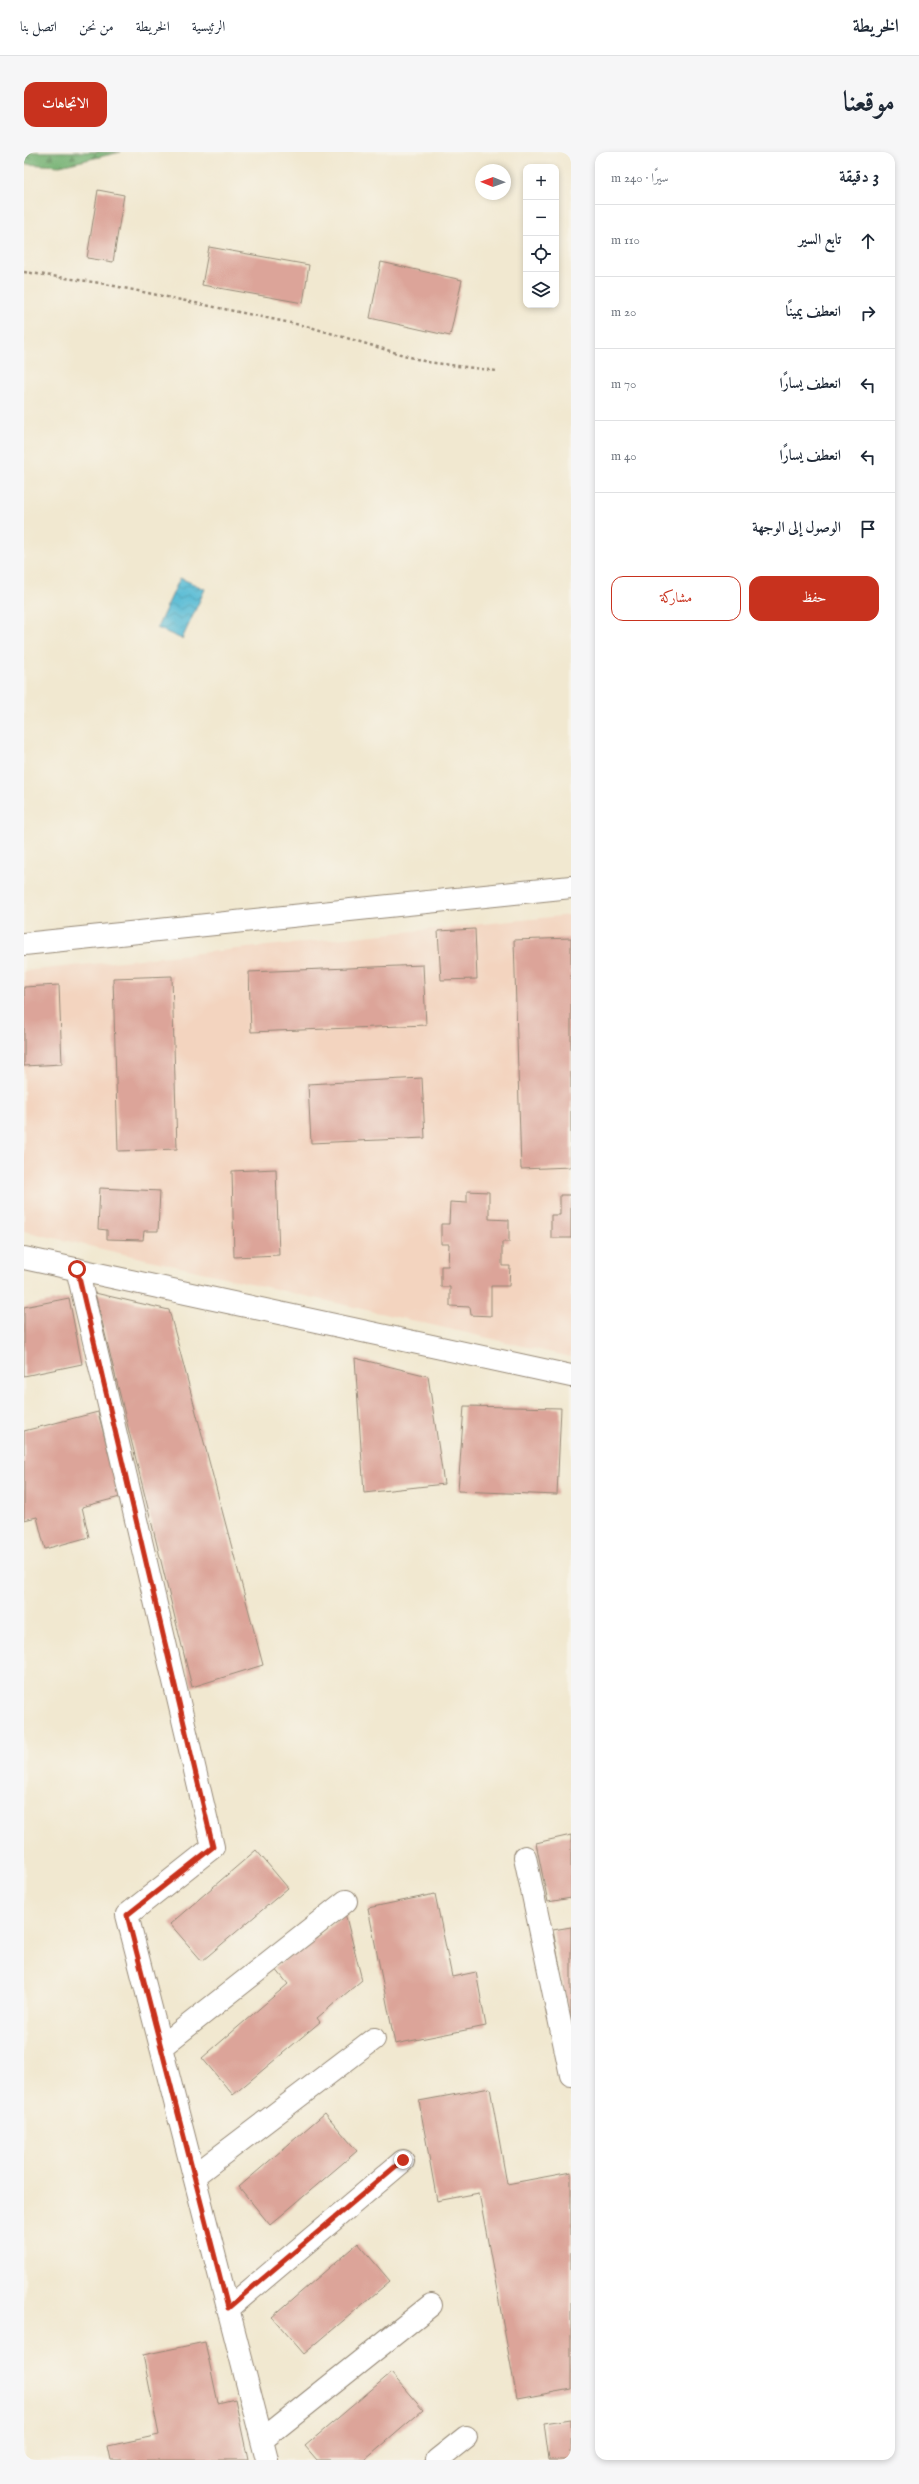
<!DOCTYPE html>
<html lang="ar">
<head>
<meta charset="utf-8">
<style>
	:root { --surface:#fff; --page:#f6f6f7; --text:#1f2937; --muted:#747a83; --line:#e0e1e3; --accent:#c8321e }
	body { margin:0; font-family:"IM FELL English",Amiri,serif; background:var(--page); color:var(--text); direction:rtl }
	.controls { position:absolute; right:12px; top:12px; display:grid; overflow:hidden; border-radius:8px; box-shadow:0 2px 6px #0003 }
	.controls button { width:36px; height:36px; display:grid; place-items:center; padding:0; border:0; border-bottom:1px solid var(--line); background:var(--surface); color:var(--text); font:20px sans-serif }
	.compass { position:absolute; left:451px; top:12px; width:36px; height:36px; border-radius:50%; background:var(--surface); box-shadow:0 2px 6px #0003; rotate:271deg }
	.stop { position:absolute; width:12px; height:12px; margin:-9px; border:3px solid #c8321e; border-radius:50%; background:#fff }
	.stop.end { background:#c8321e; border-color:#fff; box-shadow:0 1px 4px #0008 }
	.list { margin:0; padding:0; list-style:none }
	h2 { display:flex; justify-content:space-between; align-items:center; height:52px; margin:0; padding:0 16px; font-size:17px }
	h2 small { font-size:13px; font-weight:400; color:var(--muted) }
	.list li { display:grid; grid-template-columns:26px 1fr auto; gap:12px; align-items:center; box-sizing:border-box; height:72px; padding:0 16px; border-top:1px solid var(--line) }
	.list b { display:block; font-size:15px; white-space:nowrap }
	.list em { font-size:13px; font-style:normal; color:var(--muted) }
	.actions { display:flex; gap:8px; padding:12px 16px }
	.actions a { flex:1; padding:9px 0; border:1px solid var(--accent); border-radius:12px; text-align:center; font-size:14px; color:var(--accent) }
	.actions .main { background:var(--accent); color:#fff }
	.icon { flex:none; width:22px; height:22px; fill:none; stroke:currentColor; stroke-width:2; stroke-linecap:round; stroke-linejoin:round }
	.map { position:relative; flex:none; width:547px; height:2308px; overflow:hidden; direction:ltr; border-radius:12px }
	header { display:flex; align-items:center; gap:24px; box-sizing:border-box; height:56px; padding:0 20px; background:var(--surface); border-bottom:1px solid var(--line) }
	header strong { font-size:19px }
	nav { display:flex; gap:22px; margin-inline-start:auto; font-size:14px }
	.intro { display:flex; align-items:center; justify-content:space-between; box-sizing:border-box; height:96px; padding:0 24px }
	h1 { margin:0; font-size:28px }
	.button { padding:10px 18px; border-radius:12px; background:var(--accent); color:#fff; font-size:14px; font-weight:700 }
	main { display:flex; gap:24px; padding:0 24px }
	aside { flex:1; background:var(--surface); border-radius:12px; box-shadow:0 2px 6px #0003 }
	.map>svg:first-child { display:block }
	.built { fill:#f3d4bf }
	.forest { fill:url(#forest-firs); stroke:#566d48 }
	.water { fill:url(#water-waves); stroke:#49727a }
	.building { fill:#dca499 }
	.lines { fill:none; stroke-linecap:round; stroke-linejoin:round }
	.minor-casing { stroke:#968977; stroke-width:24 }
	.path { stroke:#968977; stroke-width:2.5; stroke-dasharray:3 3; stroke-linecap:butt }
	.minor { stroke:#fff; stroke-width:22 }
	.route { stroke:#c8321e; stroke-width:5 }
</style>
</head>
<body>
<header>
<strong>الخريطة</strong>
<nav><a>الرئيسية</a><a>الخريطة</a><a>من نحن</a><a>اتصل بنا</a></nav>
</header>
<div class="intro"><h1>موقعنا</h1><a class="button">الاتجاهات</a></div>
<main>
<aside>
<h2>3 دقيقة<small>سيرًا · 240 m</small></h2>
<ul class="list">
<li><svg class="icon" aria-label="ahead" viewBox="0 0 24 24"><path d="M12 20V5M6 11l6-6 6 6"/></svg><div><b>تابع السير</b></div><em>110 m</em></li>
<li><svg class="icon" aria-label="right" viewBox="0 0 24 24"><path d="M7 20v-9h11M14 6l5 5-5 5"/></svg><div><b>انعطف يمينًا</b></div><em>20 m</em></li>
<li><svg class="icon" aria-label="left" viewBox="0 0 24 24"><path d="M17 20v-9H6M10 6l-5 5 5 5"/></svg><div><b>انعطف يسارًا</b></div><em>70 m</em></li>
<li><svg class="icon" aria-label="left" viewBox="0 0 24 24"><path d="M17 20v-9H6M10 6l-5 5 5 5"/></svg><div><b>انعطف يسارًا</b></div><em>40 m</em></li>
<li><svg class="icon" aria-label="arrive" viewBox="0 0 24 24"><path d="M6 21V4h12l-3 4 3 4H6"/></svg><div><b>الوصول إلى الوجهة</b></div></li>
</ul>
<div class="actions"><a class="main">حفظ</a><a>مشاركة</a></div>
</aside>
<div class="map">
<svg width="547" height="2308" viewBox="0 0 547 2308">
	<defs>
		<pattern id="forest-firs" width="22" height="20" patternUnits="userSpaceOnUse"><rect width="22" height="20" fill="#72b071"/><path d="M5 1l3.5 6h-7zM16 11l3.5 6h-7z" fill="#5f8f5c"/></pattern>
		<pattern id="water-waves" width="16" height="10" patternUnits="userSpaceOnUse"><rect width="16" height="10" fill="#57bbd5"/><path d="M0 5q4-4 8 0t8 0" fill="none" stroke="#4998ac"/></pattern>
	</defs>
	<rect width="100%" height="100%" fill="#f7f3e8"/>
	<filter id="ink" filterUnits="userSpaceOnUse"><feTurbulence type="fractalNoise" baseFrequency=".025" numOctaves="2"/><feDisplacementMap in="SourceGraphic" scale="8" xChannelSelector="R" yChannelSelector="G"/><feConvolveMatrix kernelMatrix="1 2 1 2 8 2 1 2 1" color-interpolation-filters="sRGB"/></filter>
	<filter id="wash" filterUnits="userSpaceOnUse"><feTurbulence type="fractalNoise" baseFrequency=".012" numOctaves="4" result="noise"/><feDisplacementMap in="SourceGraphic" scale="16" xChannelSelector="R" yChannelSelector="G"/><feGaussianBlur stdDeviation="0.9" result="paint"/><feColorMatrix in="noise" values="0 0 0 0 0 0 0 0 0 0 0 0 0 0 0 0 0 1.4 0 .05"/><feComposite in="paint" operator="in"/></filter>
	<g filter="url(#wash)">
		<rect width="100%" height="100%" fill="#f1e8d0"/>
		<path class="built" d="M547 763V1205L0 1079V819Z"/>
		<path class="forest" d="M0 0H97L36 14 0 12Z"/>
		<path class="water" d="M156 426 181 437 158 487 133 476Z"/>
		<g id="blocks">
			<path class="building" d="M74 38 100 43 89 110 63 106Z
				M185 95 285 113 279 151 178 133Z
				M357 110 438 128 426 184 346 166Z
				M451 777 453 827 417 828 414 779Z
				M547 786V1015L497 1017 490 788Z
				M399 813 402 873 227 880 225 820Z
				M148 824 153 997 94 999 89 826Z
				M35 833 38 912 0 914V835Z
				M398 926 401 986 287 991 284 932Z
				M252 1017 255 1103 210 1105 208 1019Z
				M76 1036 136 1039 134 1079H120L119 1088 83 1087V1078L74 1077Z
				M443 1039 465 1040V1067L485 1068V1090H478V1114H486L485 1134H467V1164L447 1163 446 1155 426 1154V1135H417V1114H424L425 1092H417V1072H425L426 1050 443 1051Z
				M536 1043H547V1086H527V1063H536Z
				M71 1141 145 1158 239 1513 168 1535Z
				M45 1146 58 1212 0 1224V1155Z
				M331 1206 404 1224 420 1332 340 1341Z
				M440 1254 537 1256 533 1343 434 1339Z
				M74 1260 96 1345 58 1355 65 1385 21 1397 13 1365 0 1368V1279Z
				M547 1683V1746L524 1750 512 1691Z
				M232 1698 264 1736 178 1809 146 1772Z
				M411 1742 428 1825 452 1820 462 1874 371 1892 344 1756Z
				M321 1761 338 1828 293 1866 296 1870 209 1943 178 1906 264 1832 251 1816 288 1783 293 1787Z
				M547 1775V1872H546L529 1778Z
				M466 1936 483 2032 547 2020V2237L493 2247 455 2041 413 2049 395 1949Z
				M301 1961 333 1999 246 2073 215 2035Z
				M334 2091 366 2129 280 2202 248 2165Z
				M181 2190 194 2251 211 2247 224 2308H87L84 2294 135 2283 119 2203Z
				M367 2221 399 2258 341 2308H293L281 2294Z
				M547 2267V2308H525L520 2271Z"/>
		</g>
	</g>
	<g filter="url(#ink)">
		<use href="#blocks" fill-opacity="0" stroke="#968977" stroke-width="1"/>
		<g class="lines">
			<defs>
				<path id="minor" d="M0 792 547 735
					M0 1106 547 1224
					M53 1117 189 1695 103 1763 243 2308
					M501 1705 547 1923
					M137 1895 322 1749
					M170 2024 350 1887
					M205 2156 379 2009
					M238 2288 407 2153
					M413 2308 442 2285"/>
			</defs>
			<use href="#minor" class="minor-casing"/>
			<path class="path" d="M0 120 76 131 286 175 403 210 473 219"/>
			<use href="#minor" class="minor"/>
		</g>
	</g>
	<g class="lines" filter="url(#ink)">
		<path class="route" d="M53 1117 189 1695 103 1763 204 2156 379 2008"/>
	</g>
</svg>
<div class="controls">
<button>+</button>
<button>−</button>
<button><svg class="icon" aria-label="locate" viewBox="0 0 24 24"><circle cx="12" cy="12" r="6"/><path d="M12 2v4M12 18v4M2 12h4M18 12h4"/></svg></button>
<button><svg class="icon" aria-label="layers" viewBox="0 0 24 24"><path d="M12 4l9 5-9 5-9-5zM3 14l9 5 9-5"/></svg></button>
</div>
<svg class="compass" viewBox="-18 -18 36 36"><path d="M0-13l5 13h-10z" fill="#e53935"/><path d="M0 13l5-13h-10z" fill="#747a83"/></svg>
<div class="stop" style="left:53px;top:1117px"></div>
<div class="stop end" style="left:379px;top:2008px"></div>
</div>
</main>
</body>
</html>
